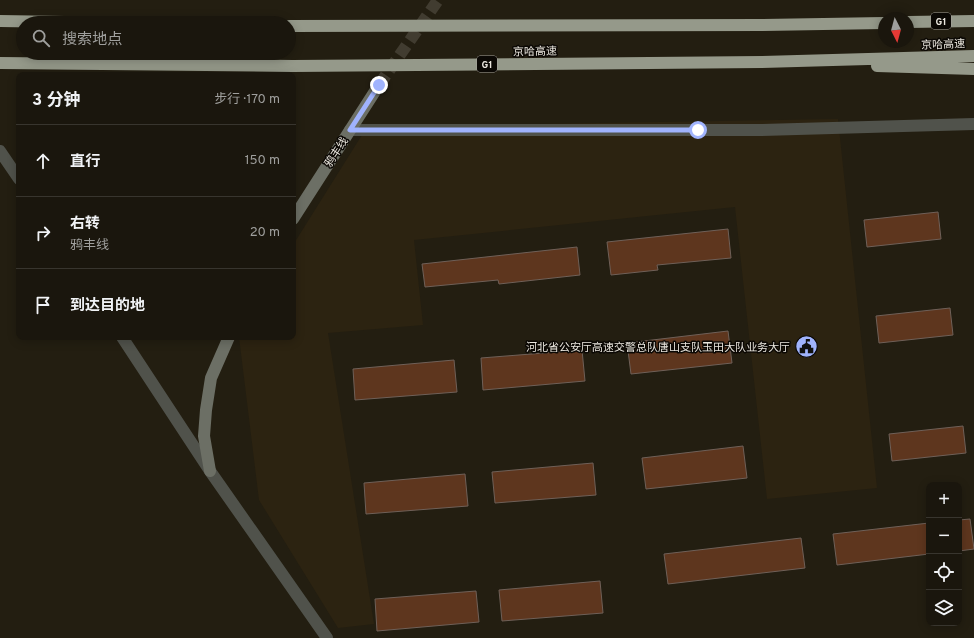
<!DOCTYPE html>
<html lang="zh">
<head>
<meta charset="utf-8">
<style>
	:root { --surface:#1a160d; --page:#27231b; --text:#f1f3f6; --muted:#9f9f9d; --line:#38352e }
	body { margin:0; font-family:Overpass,"Noto Sans SC",sans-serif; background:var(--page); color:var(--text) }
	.controls { position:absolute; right:12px; bottom:12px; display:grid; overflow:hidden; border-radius:8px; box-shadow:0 2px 10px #0003 }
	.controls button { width:36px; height:36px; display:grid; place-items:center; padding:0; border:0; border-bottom:1px solid var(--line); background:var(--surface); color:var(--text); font:20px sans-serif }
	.compass { position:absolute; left:878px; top:12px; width:36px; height:36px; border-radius:50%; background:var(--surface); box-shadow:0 2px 10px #0003; rotate:174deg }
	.stop { position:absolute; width:12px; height:12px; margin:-9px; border:3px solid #a0b3fd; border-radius:50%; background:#fff }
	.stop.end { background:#a0b3fd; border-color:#fff; box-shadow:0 1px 4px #0008 }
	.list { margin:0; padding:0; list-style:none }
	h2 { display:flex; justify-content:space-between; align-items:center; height:52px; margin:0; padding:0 16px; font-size:17px }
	h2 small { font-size:13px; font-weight:400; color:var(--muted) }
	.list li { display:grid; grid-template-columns:26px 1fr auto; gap:12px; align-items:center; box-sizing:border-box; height:72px; padding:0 16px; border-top:1px solid var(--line) }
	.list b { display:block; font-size:15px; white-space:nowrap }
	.list p { margin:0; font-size:13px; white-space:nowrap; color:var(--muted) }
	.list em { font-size:13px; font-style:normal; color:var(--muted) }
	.icon { flex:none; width:22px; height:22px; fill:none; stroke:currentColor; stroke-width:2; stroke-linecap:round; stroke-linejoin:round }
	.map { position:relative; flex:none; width:974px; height:638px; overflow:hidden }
	.search { position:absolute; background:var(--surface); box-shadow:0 2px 10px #0003; left:16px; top:16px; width:280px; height:44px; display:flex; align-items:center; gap:10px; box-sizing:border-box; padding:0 14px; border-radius:22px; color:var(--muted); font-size:15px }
	.panel { position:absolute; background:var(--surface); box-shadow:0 2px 10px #0003; left:16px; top:72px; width:280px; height:268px; border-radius:8px }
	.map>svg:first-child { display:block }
	.built { fill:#2c2311 }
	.building { fill:#5e361e; stroke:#6f6058 }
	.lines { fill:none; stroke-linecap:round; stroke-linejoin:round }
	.secondary-tunnel { stroke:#413c30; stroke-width:12; stroke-dasharray:12 6; stroke-linecap:butt }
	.minor { stroke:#50524b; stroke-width:12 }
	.tertiary { stroke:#50524b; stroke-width:12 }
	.secondary { stroke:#6c6f65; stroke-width:12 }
	.motorway { stroke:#95998a; stroke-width:12 }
	.route { stroke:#a0b3fd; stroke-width:5 }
	.labels { text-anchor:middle; stroke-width:3; stroke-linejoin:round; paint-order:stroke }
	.shield { fill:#0b0804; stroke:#a7a39d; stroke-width:1 }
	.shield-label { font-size:10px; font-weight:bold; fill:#eae6de }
	.street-label { font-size:11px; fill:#eae6de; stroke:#0b0804 }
	.poi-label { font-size:11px; fill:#eae6de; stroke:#0b0804; text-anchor:end }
</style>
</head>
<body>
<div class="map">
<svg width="974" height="638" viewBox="0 0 974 638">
	<rect width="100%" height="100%" fill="#231e11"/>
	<path class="built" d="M838 119 877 488 767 499 735 207 414 240 423 325 328 333 374 624 338 628 259 500 239 337H293V245L367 127Z"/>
	<path class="building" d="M938 212 941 239 867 247 864 220Z
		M728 229 731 258 657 265 658 270 611 275 607 242Z
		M577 247 580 275 499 284 498 280 425 287 422 264Z
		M950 308 953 335 879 343 876 316Z
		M728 331 732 363 631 374 627 343Z
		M582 350 585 381 483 390 481 358Z
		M454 360 457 392 355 400 353 369Z
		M963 426 966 453 892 461 889 434Z
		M743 446 747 478 646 489 642 458Z
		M593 463 596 495 495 503 492 472Z
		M465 474 468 506 366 514 364 483Z
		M970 519 974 549 959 551V520Z
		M929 523V554L837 565 833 534Z
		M801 538 805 568 668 584 664 554Z
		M600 581 603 613 502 621 499 590Z
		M476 591 479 622 377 631 375 599Z"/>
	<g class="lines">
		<path class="secondary-tunnel" d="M379 85 438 0"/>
		<path class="minor" d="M350 130H761L974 124"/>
		<path class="tertiary" d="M0 151 19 179
			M122 337 210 471 327 638"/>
		<path class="secondary" d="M293 219 379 85
			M210 471 204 436 206 410 211 378 229 337"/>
		<path class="motorway" d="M0 21 129 23
			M908 22 974 21
			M289 26 763 25 884 23
			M0 63 293 66 762 62 974 56
			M877 66 974 69"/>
	</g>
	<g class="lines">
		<path class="route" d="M379 85 350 130H698"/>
	</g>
	<defs>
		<symbol id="civic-disc" viewBox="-11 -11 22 22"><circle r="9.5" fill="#a0b3fd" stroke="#0b0804"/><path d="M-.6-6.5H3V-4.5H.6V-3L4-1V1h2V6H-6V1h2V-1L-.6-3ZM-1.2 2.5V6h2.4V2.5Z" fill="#111"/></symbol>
	</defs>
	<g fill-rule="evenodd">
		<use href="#civic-disc" x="794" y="334" width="25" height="25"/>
	</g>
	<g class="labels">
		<g class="shield">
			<rect x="931" y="13" width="20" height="16" rx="3"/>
			<rect x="477" y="56" width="20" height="16" rx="3"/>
		</g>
		<g class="shield-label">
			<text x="941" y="25">G1</text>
			<text x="487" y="68">G1</text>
		</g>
		<g class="street-label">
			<text transform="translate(943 44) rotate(-2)" y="4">京哈高速</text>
			<text transform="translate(535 51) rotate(-1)" y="4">京哈高速</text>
			<text transform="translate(336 152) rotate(-57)" y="4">鸦丰线</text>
		</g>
		<g class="poi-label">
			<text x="790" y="351">河北省公安厅高速交警总队唐山支队玉田大队业务大厅</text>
		</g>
	</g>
</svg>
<div class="controls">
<button>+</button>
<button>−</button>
<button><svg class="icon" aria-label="locate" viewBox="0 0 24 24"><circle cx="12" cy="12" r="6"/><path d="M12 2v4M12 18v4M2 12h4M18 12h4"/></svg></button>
<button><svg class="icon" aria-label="layers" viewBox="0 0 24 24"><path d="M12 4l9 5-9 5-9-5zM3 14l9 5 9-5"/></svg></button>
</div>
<svg class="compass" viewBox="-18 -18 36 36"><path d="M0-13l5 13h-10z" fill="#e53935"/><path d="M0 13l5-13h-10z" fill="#9f9f9d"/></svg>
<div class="stop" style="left:698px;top:130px"></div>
<div class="stop end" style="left:379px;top:85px"></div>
<div class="search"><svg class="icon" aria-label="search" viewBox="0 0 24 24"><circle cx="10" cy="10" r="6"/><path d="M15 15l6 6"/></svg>搜索地点</div>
<section class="panel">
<h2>3 分钟<small>步行 · 170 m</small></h2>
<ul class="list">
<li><svg class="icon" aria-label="ahead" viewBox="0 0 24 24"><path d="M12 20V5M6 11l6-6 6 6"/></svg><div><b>直行</b></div><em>150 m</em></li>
<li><svg class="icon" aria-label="right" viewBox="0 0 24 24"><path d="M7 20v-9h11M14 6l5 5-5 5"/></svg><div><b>右转</b><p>鸦丰线</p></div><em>20 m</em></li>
<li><svg class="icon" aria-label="arrive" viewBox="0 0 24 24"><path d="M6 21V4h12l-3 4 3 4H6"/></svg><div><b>到达目的地</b></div></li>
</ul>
</section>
</div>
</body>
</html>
